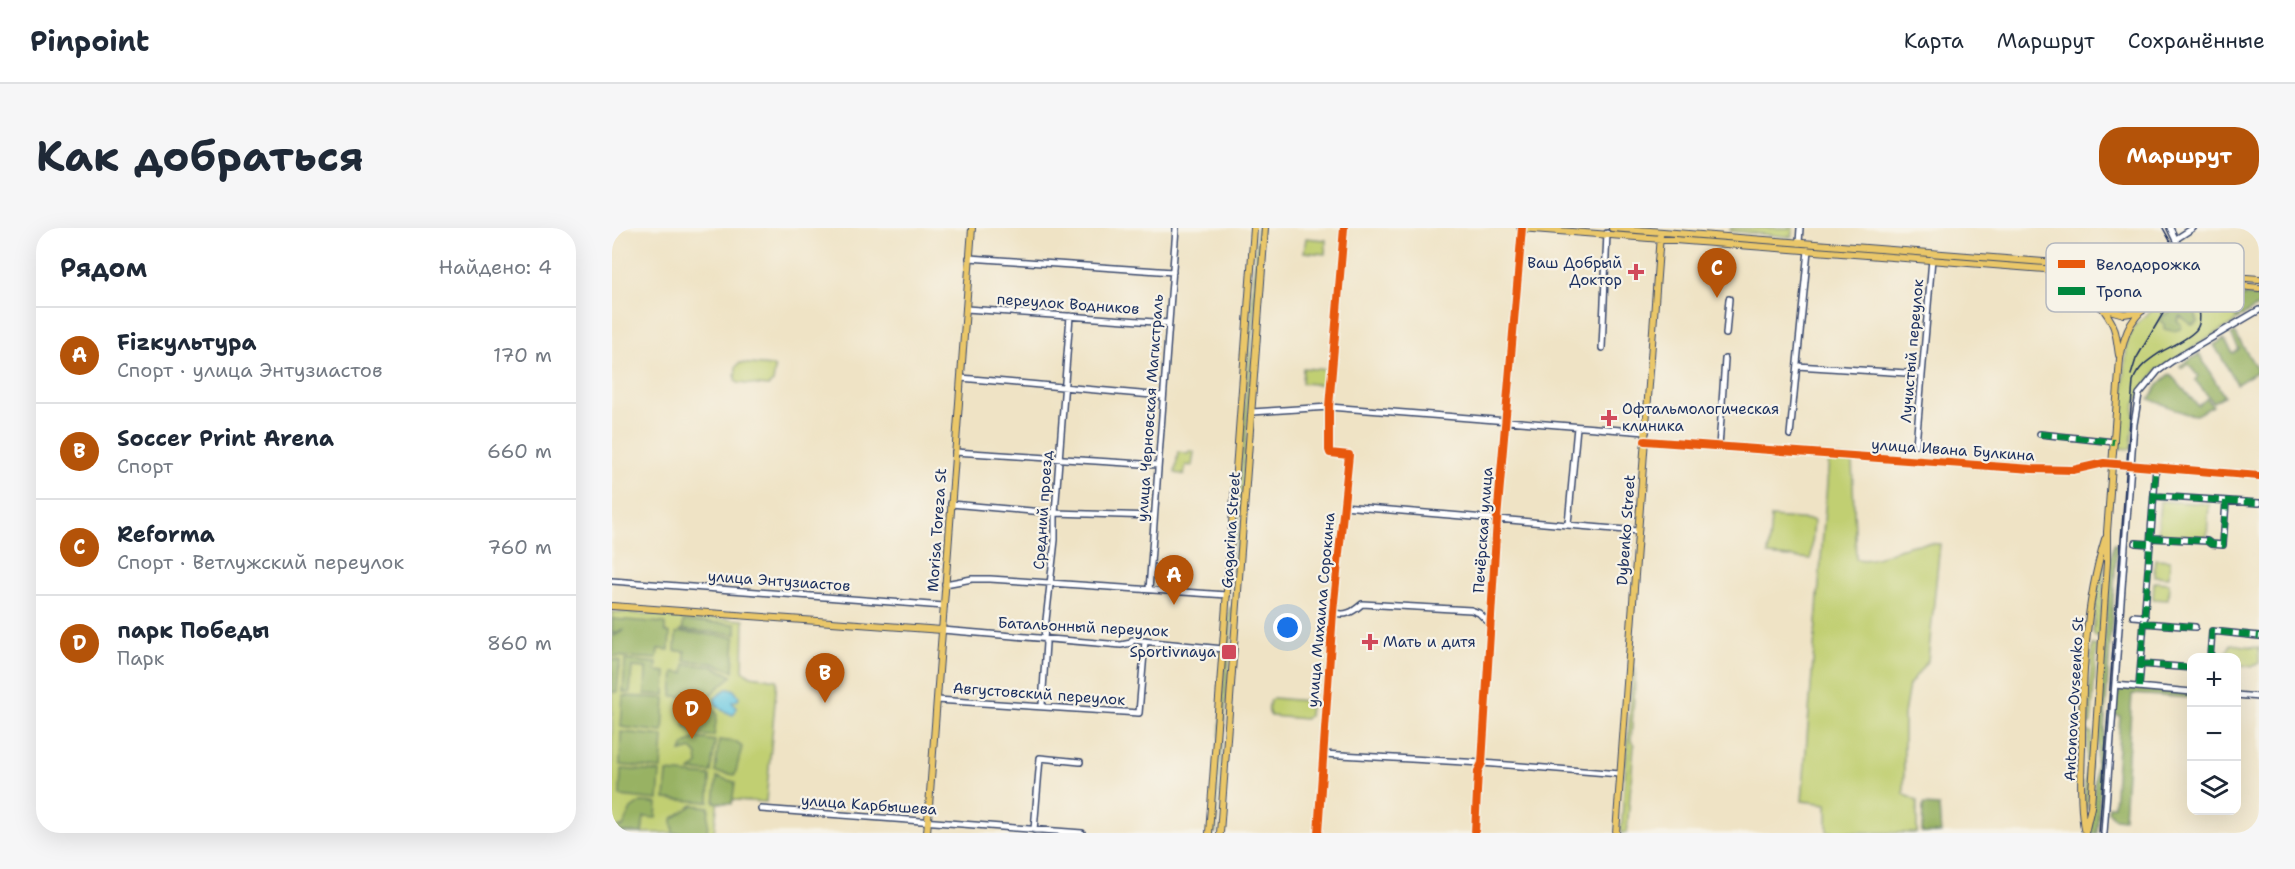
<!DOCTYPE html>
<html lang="ru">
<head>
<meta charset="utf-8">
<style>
	:root { --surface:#fff; --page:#f6f6f7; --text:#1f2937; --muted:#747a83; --line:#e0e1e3; --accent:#b45309 }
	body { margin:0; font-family:"Shantell Sans",sans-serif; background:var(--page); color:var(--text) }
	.controls { position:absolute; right:18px; bottom:18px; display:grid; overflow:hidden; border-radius:12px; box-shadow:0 6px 24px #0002 }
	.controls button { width:54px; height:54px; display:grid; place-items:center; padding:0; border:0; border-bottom:2px solid var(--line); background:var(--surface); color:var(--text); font:30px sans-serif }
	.you { position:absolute; left:676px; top:400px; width:21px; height:21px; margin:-15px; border:4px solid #fff; border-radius:50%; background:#1a73e8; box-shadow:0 0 0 9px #1a73e833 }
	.badge { display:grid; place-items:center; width:39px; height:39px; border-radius:50%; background:var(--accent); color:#fff; font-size:20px; font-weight:700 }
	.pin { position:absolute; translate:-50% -50px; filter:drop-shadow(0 2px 3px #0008) }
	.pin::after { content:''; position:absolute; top:32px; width:21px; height:18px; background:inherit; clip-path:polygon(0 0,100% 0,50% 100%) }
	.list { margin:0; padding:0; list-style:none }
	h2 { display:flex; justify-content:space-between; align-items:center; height:78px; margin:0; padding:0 24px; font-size:26px }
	h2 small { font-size:20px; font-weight:400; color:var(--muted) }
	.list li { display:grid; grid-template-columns:39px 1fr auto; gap:18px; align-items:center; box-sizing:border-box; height:96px; padding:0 24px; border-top:2px solid var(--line) }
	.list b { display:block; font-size:22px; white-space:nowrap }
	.list p { margin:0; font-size:20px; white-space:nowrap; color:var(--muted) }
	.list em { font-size:20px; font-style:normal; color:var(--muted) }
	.icon { flex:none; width:33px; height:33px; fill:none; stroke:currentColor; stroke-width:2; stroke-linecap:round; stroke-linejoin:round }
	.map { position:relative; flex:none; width:1647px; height:605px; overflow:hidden; border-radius:24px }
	header { display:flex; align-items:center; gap:36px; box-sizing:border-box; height:84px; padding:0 30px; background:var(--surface); border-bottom:2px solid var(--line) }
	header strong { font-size:28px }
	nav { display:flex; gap:33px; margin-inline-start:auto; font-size:21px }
	.intro { display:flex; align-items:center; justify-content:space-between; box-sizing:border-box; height:144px; padding:0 36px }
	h1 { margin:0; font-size:42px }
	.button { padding:15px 27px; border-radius:24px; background:var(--accent); color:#fff; font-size:21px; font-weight:700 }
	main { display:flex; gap:36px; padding:0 36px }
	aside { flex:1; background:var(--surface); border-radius:24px; box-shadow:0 6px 24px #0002 }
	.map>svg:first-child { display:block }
	.green { fill:#c1cf72; stroke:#6e7f68; stroke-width:1.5 }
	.forest { fill:#98b264; stroke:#5a7061; stroke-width:1.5 }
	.water { fill:#64c7e2; stroke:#407ba0; stroke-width:1.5 }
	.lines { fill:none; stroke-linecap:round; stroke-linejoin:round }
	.minor-casing { stroke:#3b4a6d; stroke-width:8 }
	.major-casing { stroke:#3b4a6d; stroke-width:8 }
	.minor { stroke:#fff; stroke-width:5 }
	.major { stroke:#eac769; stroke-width:6 }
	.tram { stroke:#1b2f5e; stroke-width:1.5 }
	.quiet { stroke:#00873e; stroke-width:6; stroke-dasharray:12 6; stroke-linecap:butt }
	.cycleway-casing { stroke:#f7f3e8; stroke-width:11 }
	.cycleway { stroke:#e8590c; stroke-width:8 }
	.poi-dot { fill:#d1495b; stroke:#f7f3e8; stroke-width:2 }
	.labels { text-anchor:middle; stroke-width:4.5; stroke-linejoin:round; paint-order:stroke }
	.poi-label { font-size:15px; fill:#1b2f5e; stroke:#f7f3e8; text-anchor:end }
	.street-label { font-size:15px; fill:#1b2f5e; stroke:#f7f3e8 }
	.key { fill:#f7f3e8; stroke:#b5b8bf; stroke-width:1.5 }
	.key-label { font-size:16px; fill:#1b2f5e }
</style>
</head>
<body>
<header>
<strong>Pinpoint</strong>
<nav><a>Карта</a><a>Маршрут</a><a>Сохранённые</a></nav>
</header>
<div class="intro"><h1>Как добраться</h1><a class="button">Маршрут</a></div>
<main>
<aside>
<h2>Рядом<small>Найдено: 4</small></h2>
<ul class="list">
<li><span class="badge">A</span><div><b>Fizкультура</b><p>Спорт · улица Энтузиастов</p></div><em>170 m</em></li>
<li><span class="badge">B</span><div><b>Soccer Print Arena</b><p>Спорт</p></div><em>660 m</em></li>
<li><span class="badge">C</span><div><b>Reforma</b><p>Спорт · Ветлужский переулок</p></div><em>760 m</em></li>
<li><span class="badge">D</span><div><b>парк Победы</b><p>Парк</p></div><em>860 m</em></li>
</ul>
</aside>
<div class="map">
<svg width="1647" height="605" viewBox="0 0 1647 605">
	<rect width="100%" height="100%" fill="#f7f3e8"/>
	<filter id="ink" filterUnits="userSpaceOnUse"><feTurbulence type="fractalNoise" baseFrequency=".0167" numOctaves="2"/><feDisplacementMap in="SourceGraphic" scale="12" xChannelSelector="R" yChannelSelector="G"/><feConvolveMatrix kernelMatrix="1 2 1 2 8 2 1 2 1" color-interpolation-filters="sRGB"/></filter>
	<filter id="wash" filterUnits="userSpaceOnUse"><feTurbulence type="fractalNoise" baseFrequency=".008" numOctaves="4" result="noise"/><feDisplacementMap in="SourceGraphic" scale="24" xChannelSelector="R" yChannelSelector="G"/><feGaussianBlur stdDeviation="1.35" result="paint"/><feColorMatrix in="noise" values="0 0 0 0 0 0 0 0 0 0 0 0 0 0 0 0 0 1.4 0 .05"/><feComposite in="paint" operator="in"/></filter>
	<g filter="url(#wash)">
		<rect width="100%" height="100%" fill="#efe3c5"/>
		<path class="green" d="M645 0H649L625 343 623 344 621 343Z
			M1119 0H1181L1180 9 1118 3Z
			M694 10 714 12 713 26 692 24Z
			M1590 56 1591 61 1593 60 1623 66 1611 65 1609 79 1617 80 1627 91 1544 143 1523 176 1519 221 1507 220 1515 114 1523 97 1563 63 1573 58Z
			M128 135 160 138 163 141 161 154 156 158 126 155 123 152 124 139Z
			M691 140 717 142 716 157 690 155Z
			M577 223 582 224 580 238 574 237 572 247 563 245 566 224 576 226Z
			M1217 229 1240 231 1244 331C1262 334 1273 326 1290 320 1302 316 1316 315 1328 316L1316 432 1297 457 1292 486V566L1305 573V605L1215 604V576L1190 573Z
			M1548 273 1597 276 1595 309 1546 306Z
			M1159 289 1202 292 1199 331 1156 327Z
			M1543 331 1558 332 1557 349 1542 348Z
			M1489 336 1493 337 1487 408 1484 409 1481 404Z
			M1542 354 1557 355 1556 372 1541 371Z
			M619 379 621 381 604 605H600L617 381Z
			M0 384 132 392 131 443 139 448 165 452 154 574 106 571 102 605H0Z
			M1619 416 1647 420V435L1640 439 1625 436 1624 430 1612 429Z
			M1480 417 1485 418 1479 495 1476 497Z
			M1024 440 1019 513 1022 517 1015 605H1009L1021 441Z
			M661 470 695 473 698 477 697 488 693 491 659 488C655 484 656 474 661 470Z
			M1476 503 1480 505 1475 581 1472 576Z"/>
		<path class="forest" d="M1568 67C1580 67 1583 71 1586 83L1583 85 1586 94 1580 97 1568 88 1565 93 1569 96V101L1561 103 1552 101V96L1548 93 1550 88 1557 85 1556 77Z
			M1632 67 1647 69V78L1625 91 1616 80 1626 81 1628 69H1632Z
			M1623 105 1646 143 1625 156 1602 117 1612 111 1621 125 1627 121 1619 107Z
			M1587 126 1612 168 1601 174 1583 152 1586 148 1576 136 1570 140 1568 138Z
			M1558 146 1586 178 1595 170 1601 178 1584 187 1575 186 1537 171 1547 156Z
			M1502 316H1505L1485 605H1479L1498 333Z
			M0 391 53 395V403L58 405 57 422 46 421 45 431 0 428V409L12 402 0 406Z
			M71 393 124 396V406L69 402 71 400Z
			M69 404 123 409 121 443 100 435 73 433V423H63L64 405Z
			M0 431 8 433 5 464H0Z
			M13 432 45 435 44 443 54 444 53 467 33 466 34 440 20 439 18 465 11 464Z
			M73 436 101 438 120 448 94 470 60 468 62 444 72 445Z
			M1512 460 1579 465V470L1520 466 1512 591 1502 590 1496 583 1497 578H1502L1508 488 1503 487C1504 477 1502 465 1512 460Z
			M11 468 53 470 51 504 9 499Z
			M92 473 97 475 105 486 102 508 84 507 73 498 74 480 80 475Z
			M9 504 51 508 49 541 8 537Z
			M84 510 103 513 99 544 78 543 86 536 85 527 79 521 69 524 72 517Z
			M107 512 125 514 130 519 123 547 103 544Z
			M9 541 48 544 46 572 8 568Z
			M55 544 98 548 97 574 53 571Z
			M105 549 123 554 120 576 102 574Z
			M29 574 45 575 44 590 32 589 30 605 0 603V599H11L19 581Z
			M81 577 97 579 95 605H61L60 591Z
			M1311 577 1327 578 1329 605H1310Z"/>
		<path class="water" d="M114 461H121L127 469 126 472 120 474 125 480 121 487 110 482 103 475V470Z"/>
	</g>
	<g filter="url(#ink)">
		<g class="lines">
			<defs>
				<path id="minor" d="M1558 0 1582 50
					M1564 11 1581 0
					M1187 15 1188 0
					M357 30 561 44
					M354 81 557 95
					M1114 106 1117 71
					M990 120 995 5
					M1185 138 1310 146
					M349 150 551 168
					M640 184 717 179 1034 204
					M1428 206 1502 214
					M1178 207 1196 22
					M1033 213 1420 241 1461 242 1492 235 1647 248
					M1304 217 1320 31
					M1107 219 1113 131
					M343 224 546 237
					M1542 268 1647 275
					M339 276 443 285 542 288
					M731 278 1026 303
					M956 296 965 199
					M1539 310 1595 313 1599 316 1611 317 1614 273
					M1524 315 1538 316 1544 239
					M0 353 332 378
					M333 356 360 351H378L615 367
					M537 362 564 0
					M721 384C733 389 741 384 750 376L859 382 867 385 878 396
					M1521 388 1533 389
					M1532 395 1583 399
					M330 402 509 417 519 415 520 412 611 421
					M1598 430 1600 403 1647 408
					M1529 436 1580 440
					M1503 457 1580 464
					M1527 459 1538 316
					M1624 467 1647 469
					M325 472 527 485 533 413
					M430 477 434 415 432 410 443 312V285L458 88
					M711 526 870 535 1008 546
					M149 581 470 605
					M422 602 428 530 468 534
					M706 605 721 384 737 227 718 225 717 222V179L732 0
					M863 605 866 543 870 535 885 291 910 0
					M1492 605 1522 196 1527 166 1546 143 1560 133 1647 82"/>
				<path id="major" d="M908 0 1446 42C1464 46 1492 79 1500 95 1505 105 1505 116 1507 127
					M1000 0 1647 51
					M1533 42 1543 54 1540 73
					M1481 69C1480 56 1481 45 1494 40
					M1490 80 1512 86 1530 83
					M0 378 330 402
					M1472 601C1468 574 1469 547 1470 519 1470 451 1473 377 1493 311
					M315 605 360 0
					M597 605 642 0
					M608 605 653 0
					M1004 605 1048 7
					M1473 605 1479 579 1495 334V304L1508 131C1510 119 1513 106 1519 96 1530 78 1561 53 1583 53 1604 53 1626 58 1647 60"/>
			</defs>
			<use href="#minor" class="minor-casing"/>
			<use href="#major" class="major-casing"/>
			<use href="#minor" class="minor"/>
			<use href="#major" class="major"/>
			<path class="tram" d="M1519 147 1524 131 1566 60 1567 37
				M1487 605 1521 153C1526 139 1537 132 1549 124 1560 118 1576 111 1584 102 1600 82 1561 19 1551 0"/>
			<path class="quiet" d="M1428 206 1502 214
				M1542 268 1647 275
				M1539 310 1595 313 1599 316 1611 317 1614 273
				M1524 315 1538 316 1544 239
				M1532 395 1583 399
				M1598 430 1600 403 1647 408
				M1529 436 1580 440
				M1527 459 1538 316"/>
			<defs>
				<path id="cycleway" d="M1033 213 1420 241 1461 242 1492 235 1647 248
					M706 605 721 384 737 227 718 225 717 222V179L732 0
					M863 605 866 543 870 535 885 291 910 0"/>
			</defs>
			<use href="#cycleway" class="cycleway-casing"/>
			<use href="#cycleway" class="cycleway"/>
		</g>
	</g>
	<g class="poi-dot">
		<path d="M1021 35h6v6h6v6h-6v6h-6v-6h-6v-6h6z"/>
		<path d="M994 181h6v6h6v6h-6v6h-6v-6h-6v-6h6z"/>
		<path d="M755 405h6v6h6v6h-6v6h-6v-6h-6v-6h6z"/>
		<rect x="609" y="416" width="16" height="16" rx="3"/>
	</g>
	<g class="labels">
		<g class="poi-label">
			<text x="1010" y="40">Ваш Добрый<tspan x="1010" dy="17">Доктор</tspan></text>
			<text x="1010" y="186" text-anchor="start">Офтальмологическая<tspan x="1010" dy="17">клиника</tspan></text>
			<text x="771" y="419" text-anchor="start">Мать и дитя</text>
			<text x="604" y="429">Sportivnaya</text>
		</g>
		<g class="street-label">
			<text transform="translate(456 76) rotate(4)" y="5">переулок Водников</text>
			<text transform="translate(1300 123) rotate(-85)" y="5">Лучистый переулок</text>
			<text transform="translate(538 180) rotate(-86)" y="5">улица Черновская Магистраль</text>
			<text transform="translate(1341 222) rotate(4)" y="5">улица Ивана Булкина</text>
			<text transform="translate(431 282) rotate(-86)" y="5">Средний проезд</text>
			<text transform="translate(325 302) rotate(-86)" y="5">Morisa Toreza St</text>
			<text transform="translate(619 302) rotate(-86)" y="5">Gagarina Street</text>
			<text transform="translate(871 302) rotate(-86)" y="5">Печёрская улица</text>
			<text transform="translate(1014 302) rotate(-86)" y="5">Dybenko Street</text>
			<text transform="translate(167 353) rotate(4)" y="5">улица Энтузиастов</text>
			<text transform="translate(709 382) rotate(-85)" y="5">улица Михаила Сорокина</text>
			<text transform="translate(471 399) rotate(3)" y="5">Батальонный переулок</text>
			<text transform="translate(427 466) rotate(4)" y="5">Августовский переулок</text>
			<text transform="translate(1462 471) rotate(-87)" y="5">Antonova-Ovseenko St</text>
			<text transform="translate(257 577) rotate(4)" y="5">улица Карбышева</text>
		</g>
	</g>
	<rect x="1434" y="15" width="198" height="69" rx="9" class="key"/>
	<rect x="1446" y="32" width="27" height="8" fill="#e8590c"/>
	<rect x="1446" y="59" width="27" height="8" fill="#00873e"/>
	<g class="key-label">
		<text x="1484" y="42">Велодорожка</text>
		<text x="1484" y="69">Тропа</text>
	</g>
</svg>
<div class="controls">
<button>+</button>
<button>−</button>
<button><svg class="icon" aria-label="layers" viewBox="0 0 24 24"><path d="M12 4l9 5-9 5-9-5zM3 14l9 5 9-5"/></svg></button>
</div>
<div class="you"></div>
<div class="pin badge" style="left:562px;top:377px">A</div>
<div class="pin badge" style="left:213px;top:475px">B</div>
<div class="pin badge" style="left:1105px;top:70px">C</div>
<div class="pin badge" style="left:80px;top:511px">D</div>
</div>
</main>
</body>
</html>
